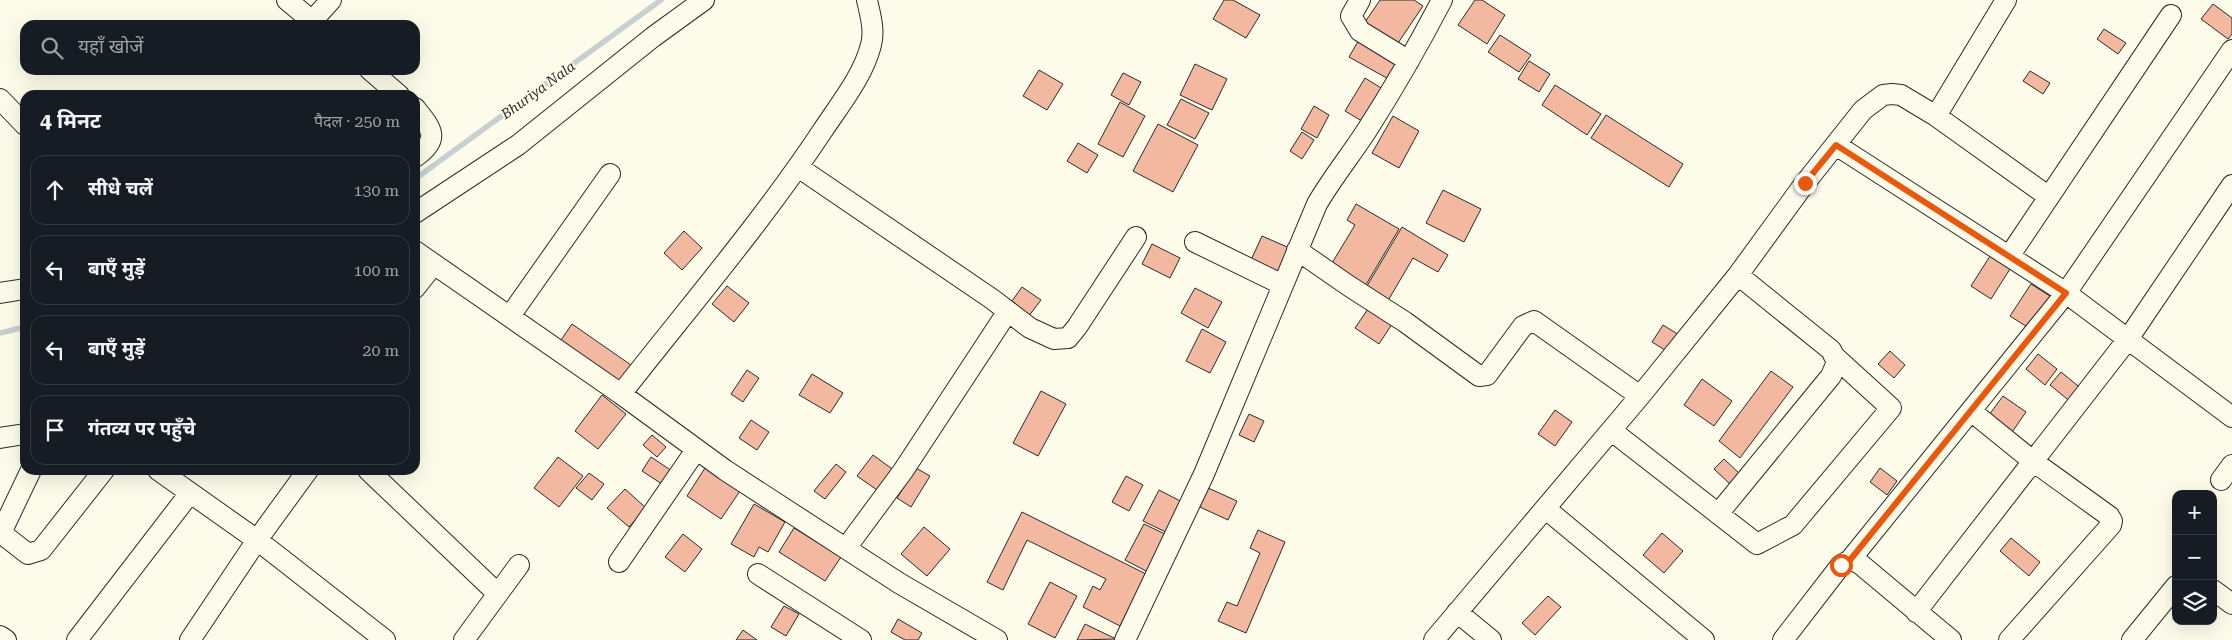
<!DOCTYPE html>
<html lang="hi">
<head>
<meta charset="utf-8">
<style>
	:root { --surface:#171b24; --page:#242831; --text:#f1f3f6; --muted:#9ea1a6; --line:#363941 }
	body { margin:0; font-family:"Roboto Serif","Noto Sans Devanagari",serif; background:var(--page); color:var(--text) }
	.controls { position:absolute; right:15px; bottom:15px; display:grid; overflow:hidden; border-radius:10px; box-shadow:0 5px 20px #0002 }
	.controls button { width:45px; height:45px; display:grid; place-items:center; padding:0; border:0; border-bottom:1px solid var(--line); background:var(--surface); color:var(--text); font:25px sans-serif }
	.stop { position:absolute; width:15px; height:15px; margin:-11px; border:4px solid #ea580c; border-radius:50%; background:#fff }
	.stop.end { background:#ea580c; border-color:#fff; box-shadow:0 1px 5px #0008 }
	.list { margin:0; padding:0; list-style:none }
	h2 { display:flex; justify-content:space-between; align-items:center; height:65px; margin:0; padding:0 20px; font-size:21px }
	h2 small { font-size:16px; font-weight:400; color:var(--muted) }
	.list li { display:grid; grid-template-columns:32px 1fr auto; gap:15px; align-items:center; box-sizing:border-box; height:70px; margin:0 10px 10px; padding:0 10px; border:1px solid var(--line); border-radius:15px }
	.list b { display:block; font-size:19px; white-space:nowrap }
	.list em { font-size:16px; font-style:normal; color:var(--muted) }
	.icon { flex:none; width:28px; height:28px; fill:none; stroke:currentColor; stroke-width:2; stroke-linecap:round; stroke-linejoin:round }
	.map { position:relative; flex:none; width:2232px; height:640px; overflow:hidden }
	.search { position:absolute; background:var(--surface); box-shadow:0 5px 20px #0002; left:20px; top:20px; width:400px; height:55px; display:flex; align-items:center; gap:12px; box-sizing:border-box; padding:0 18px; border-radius:15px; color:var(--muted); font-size:19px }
	.panel { position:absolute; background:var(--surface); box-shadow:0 5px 20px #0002; left:20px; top:90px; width:400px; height:385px; border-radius:15px }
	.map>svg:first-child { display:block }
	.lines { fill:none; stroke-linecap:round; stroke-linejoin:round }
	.stream { stroke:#c7d0d0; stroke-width:5.5 }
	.building { fill:#f2b8a0; stroke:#2b2b2b }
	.minor-casing { stroke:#2b2b2b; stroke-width:22 }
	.minor { stroke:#fdfbea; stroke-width:20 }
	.route { stroke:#ea580c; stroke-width:6 }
	.labels { text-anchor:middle; stroke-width:4; stroke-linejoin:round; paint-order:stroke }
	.water-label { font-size:14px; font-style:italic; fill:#2b2b2b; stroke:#fdfbea }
</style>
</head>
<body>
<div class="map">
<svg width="2232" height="640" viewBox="0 0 2232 640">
	<rect width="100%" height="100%" fill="#fdfbea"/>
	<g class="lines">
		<path class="stream" d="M415 179 661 0
			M0 333 25 327"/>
	</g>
	<path class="building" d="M1224 0H1233L1260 15 1246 38 1213 19Z
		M1380 0H1414L1423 6 1394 49 1361 28Z
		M1475 0H1482L1505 15 1487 44 1458 25Z
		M2213 4 2232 18V34L2228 39 2201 19Z
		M2104 29 2126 43 2118 54 2097 39Z
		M1500 35 1531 55 1519 72 1488 52Z
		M1360 38 1403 62 1392 81 1349 57Z
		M1529 61 1550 74 1539 92 1518 79Z
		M1195 64 1227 79 1212 110 1180 95Z
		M1039 70 1063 84 1047 110 1023 96Z
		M2030 71 2050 83 2043 94 2023 81Z
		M1123 73 1141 82 1129 105 1111 95Z
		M1365 78 1386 91 1367 124 1345 111Z
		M1555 85 1601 114 1587 135 1542 105Z
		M1181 99 1209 113 1195 139 1167 125Z
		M1120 102 1145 116 1123 157 1098 144Z
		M1314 106 1329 115 1317 138 1301 129Z
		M1606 115 1683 164 1669 187 1591 138Z
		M1393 116 1419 131 1399 168 1372 153Z
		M1158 124 1198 145 1173 192 1133 171Z
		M1302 132 1314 140 1302 159 1290 151Z
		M1078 143 1098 155 1087 173 1067 161Z
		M1443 190 1481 209 1464 242 1426 223Z
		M1356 204 1399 229 1364 288 1329 268 1355 225 1347 220Z
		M1402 227 1448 255 1438 272 1413 258 1386 304 1364 291Z
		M684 231 702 248 682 270 664 253Z
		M1262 236 1294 250 1283 275 1251 260Z
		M1152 244 1180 258 1170 278 1142 264Z
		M1990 256 2010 269 1991 299 1971 286Z
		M2031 284 2053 298 2032 330 2010 316Z
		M727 286 749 303 734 322 712 304Z
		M1022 287 1041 300 1025 321 1007 308Z
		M1195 288 1222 302 1208 328 1181 313Z
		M1370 306 1394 321 1379 344 1355 328Z
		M572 324 631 365 616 387 557 346Z
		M1663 325 1684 338 1673 355 1652 342Z
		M1202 329 1226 342 1210 373 1186 361Z
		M1890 351 1905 365 1894 378 1878 364Z
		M2038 354 2057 369 2045 385 2026 369Z
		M747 370 759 378 743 402 731 394Z
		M1771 371 1793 387 1740 458 1719 441Z
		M2061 372 2083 390 2072 403 2050 385Z
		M812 374 843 393 830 413 799 395Z
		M1702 379 1732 401 1714 426 1684 405Z
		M1041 391 1066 404 1038 456 1013 443Z
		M602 395 626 414 598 449 575 431Z
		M2003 396 2026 412 2010 435 1986 419Z
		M1555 410 1572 422 1555 446 1538 434Z
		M1249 414 1264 421 1254 442 1239 435Z
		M751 420 769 432 757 450 739 438Z
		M652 435 666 447 657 457 643 445Z
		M873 455 895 471 880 492 857 476Z
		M558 457 583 476 559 507 534 488Z
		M651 457 672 471 662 484 642 471Z
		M1724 459 1741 475 1731 485 1714 469Z
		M836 464 846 472 825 499 814 491Z
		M705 468 740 491 721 519 687 496Z
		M916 468 930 476 911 507 897 498Z
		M1880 468 1897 481 1887 495 1870 482Z
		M589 473 604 484 592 500 576 488Z
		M1126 476 1143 485 1129 511 1112 502Z
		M1208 488 1237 501 1228 520 1200 507Z
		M625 489 646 508 629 527 607 508Z
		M1159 490 1188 505 1172 535 1143 521Z
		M754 504 785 522 768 552 759 547 754 557 731 544Z
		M1022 512 1146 574 1120 626 1083 607 1093 586 1100 590 1106 579 1027 540 1003 590 987 582Z
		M1144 524 1167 535 1148 572 1125 560Z
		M924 527 950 549 927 576 901 554Z
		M794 528 841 557 825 581 779 552Z
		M1258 530 1285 542 1246 633 1218 621 1227 602 1237 606 1260 553 1250 548Z
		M1662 533 1683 551 1664 573 1643 555Z
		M683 534 702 549 685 572 665 557Z
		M2011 538 2040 562 2029 576 2000 551Z
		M1050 582 1077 596 1055 638 1028 624Z
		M1548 596 1561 607 1535 635 1522 623Z
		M784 606 799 614 786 636 771 627Z
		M898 619 922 633 918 640H905L891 632Z
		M1085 624 1116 639 1077 640Z
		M743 630 757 640H736Z"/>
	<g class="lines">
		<defs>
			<path id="minor" d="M287 0 317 25
				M1360 0 1351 16 1360 31 1409 61
				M312 21 331 0
				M370 70 399 95
				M0 99 25 125
				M415 108C432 129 441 139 415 157
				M1936 116 2049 197
				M1836 145 2066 293 2232 417
				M798 167 992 299 1030 328 1054 339 1068 338 1077 327 1136 237
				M415 213 518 145 653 37 704 0
				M1195 242 1283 285
				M1297 250 1349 286 1405 322 1479 376 1487 375 1523 326 1534 321 1640 396
				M415 251 621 394 725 470 899 583 997 640
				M2010 255 2171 15
				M415 288 434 264
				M0 293 25 289
				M510 316 610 174
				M621 394C689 307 762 222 823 130 841 103 863 76 871 45 875 30 870 14 867 0
				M1971 411 2034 462 2109 516 2112 521 2111 525 2009 640
				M1612 431 1757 544 1793 525 1891 408 1835 357
				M0 438 25 434
				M158 470 257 540 385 640
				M368 470 498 594
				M2221 480 2232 465
				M1546 509 1704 640
				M1718 514 1831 376 1837 362 1831 350 1738 275
				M1 533 28 554 41 550 104 470
				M0 535 31 470
				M846 548 903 471 1008 311
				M1850 560 2066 293 2232 50
				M619 562 696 450
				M758 574 861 640
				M2213 590 2232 604
				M1457 612 1491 640
				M1916 612 2128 339 2232 185
				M0 636 6 640
				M77 640 190 493
				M190 640 257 540 308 470
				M464 640 519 565
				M1125 640 1204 474 1317 204C1332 178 1351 155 1367 130 1394 88 1419 44 1442 0
				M1434 640 1640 396 1738 275 1805 183 1863 110 1883 95 1892 94 1901 95 1936 116 2006 0
				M1783 640 1841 565 1850 560 1859 563 1951 640
				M2132 640 2176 586"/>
		</defs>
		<use href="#minor" class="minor-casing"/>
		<use href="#minor" class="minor"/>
	</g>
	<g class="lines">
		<path class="route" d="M1805 183 1836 145 2066 293 1850 560 1841 565"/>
	</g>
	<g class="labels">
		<g class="water-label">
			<text transform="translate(538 90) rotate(-36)" y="5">Bhuriya Nala</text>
		</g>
	</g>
</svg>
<div class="controls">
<button>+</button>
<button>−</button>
<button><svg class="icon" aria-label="layers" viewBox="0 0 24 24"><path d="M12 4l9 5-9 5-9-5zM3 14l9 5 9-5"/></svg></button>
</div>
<div class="stop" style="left:1841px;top:565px"></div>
<div class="stop end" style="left:1805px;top:183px"></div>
<div class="search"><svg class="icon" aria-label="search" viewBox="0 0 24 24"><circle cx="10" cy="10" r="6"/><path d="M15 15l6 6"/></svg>यहाँ खोजें</div>
<section class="panel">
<h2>4 मिनट<small>पैदल · 250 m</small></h2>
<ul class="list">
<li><svg class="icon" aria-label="ahead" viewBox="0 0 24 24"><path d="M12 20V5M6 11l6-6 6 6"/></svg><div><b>सीधे चलें</b></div><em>130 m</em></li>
<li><svg class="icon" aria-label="left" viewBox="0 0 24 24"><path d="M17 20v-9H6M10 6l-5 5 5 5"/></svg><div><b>बाएँ मुड़ें</b></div><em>100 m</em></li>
<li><svg class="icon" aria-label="left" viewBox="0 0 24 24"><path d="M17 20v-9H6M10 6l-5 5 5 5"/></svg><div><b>बाएँ मुड़ें</b></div><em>20 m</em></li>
<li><svg class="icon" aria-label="arrive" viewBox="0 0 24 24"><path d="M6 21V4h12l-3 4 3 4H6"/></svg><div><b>गंतव्य पर पहुँचे</b></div></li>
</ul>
</section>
</div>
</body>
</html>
